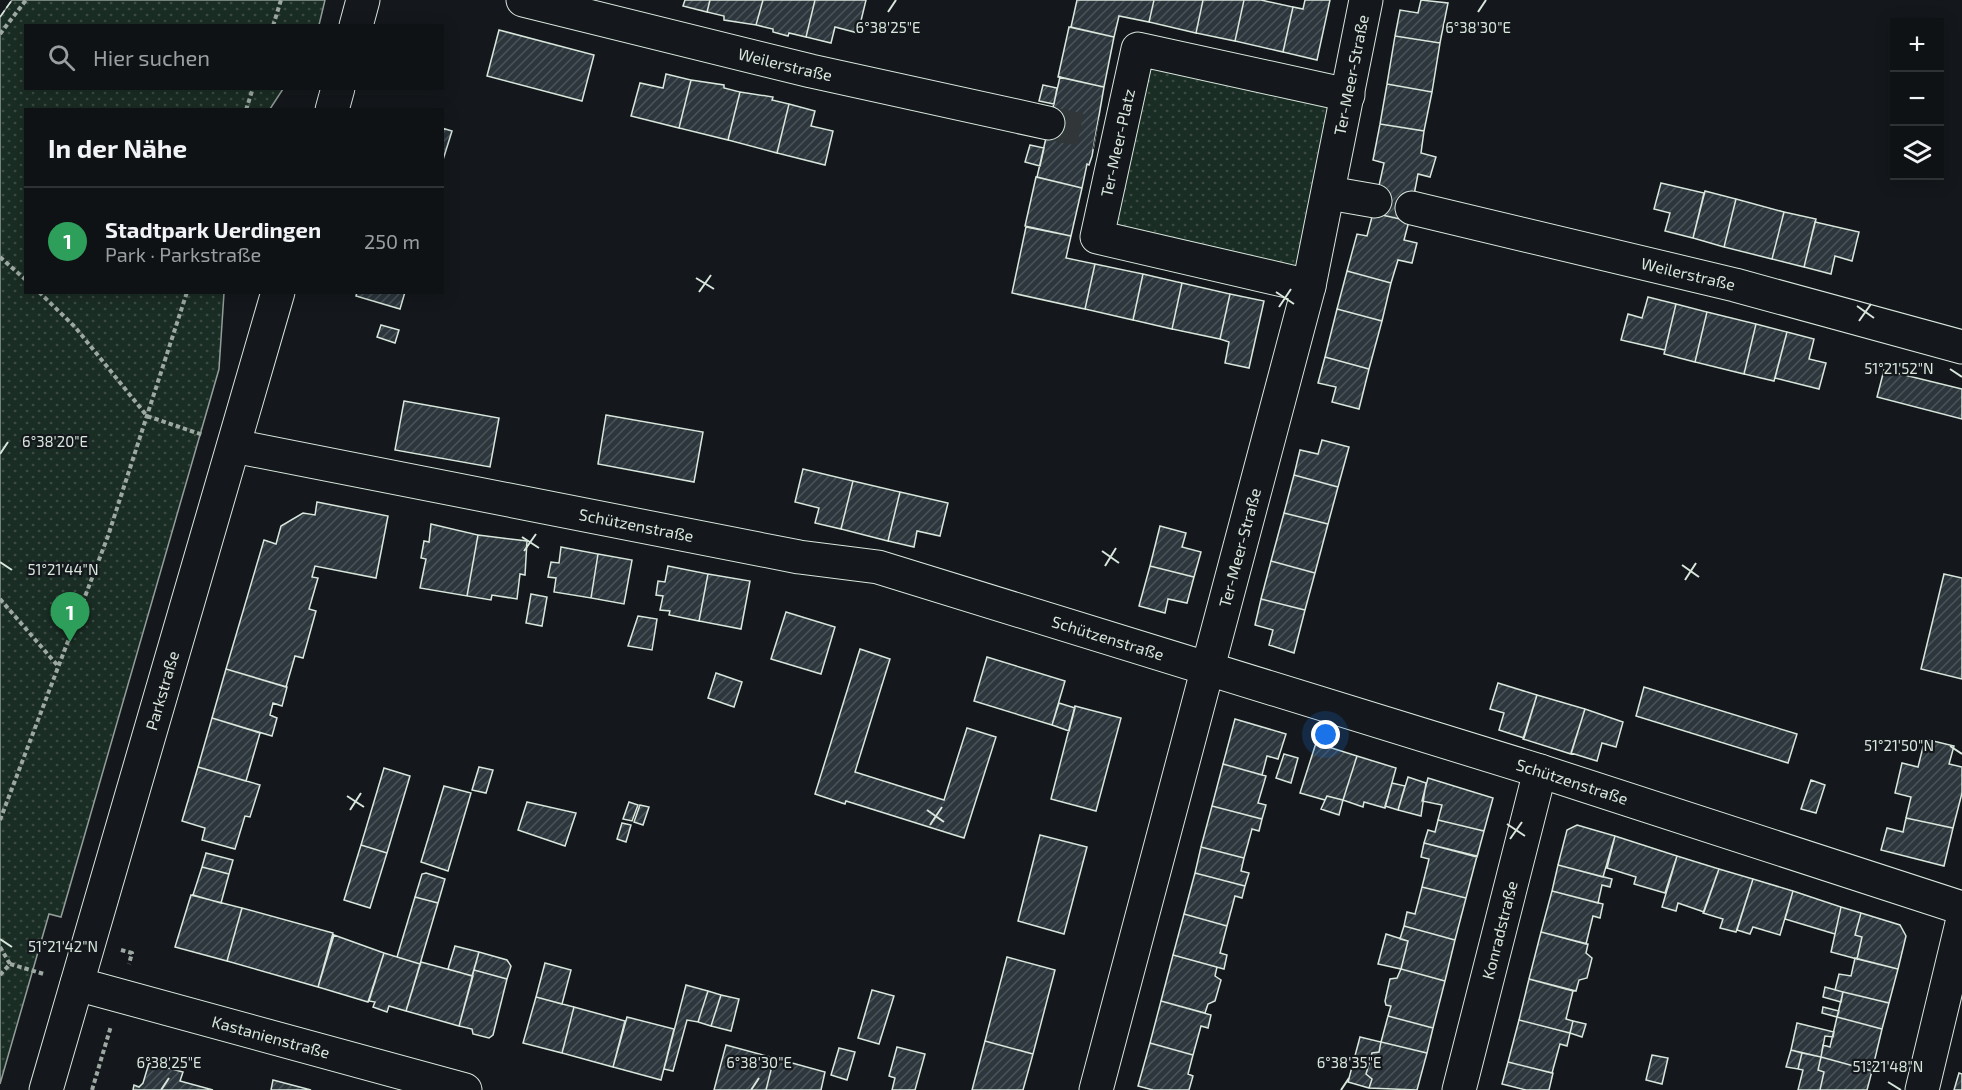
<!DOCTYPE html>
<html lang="de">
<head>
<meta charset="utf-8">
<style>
	:root { --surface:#0f1215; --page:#181b1e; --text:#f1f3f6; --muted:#9b9ea0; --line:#2f3234; --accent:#2563eb }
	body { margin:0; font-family:"Exo 2",sans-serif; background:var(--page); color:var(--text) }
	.controls { position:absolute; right:18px; top:18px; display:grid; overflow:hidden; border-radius:0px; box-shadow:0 3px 15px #0003 }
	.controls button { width:54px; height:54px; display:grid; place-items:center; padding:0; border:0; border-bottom:2px solid var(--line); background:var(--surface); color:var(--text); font:30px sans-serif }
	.you { position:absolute; left:1326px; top:735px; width:21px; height:21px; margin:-15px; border:4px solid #fff; border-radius:50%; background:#1a73e8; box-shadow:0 0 0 9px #1a73e833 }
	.badge { display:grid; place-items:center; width:39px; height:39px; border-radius:50%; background:var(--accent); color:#fff; font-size:20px; font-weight:700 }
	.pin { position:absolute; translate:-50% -50px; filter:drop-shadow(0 2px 3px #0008) }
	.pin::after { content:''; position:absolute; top:32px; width:21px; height:18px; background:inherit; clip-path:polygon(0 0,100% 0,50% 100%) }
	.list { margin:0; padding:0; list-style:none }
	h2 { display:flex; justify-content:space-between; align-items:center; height:78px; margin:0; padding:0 24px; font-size:26px }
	h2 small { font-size:20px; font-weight:400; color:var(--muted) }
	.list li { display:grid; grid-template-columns:39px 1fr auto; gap:18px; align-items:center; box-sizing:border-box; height:108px; padding:0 24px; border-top:2px solid var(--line) }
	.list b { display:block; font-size:22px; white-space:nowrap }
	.list p { margin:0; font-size:20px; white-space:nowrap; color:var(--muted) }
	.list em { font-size:20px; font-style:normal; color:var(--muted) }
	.icon { flex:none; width:33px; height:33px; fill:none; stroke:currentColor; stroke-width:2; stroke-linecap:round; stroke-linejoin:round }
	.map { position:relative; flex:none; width:1962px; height:1090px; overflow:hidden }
	.search { position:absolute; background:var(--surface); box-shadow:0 3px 15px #0003; left:24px; top:24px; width:420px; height:66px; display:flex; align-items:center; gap:15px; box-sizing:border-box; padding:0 21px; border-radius:0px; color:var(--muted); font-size:22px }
	.panel { position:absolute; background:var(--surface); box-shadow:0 3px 15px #0003; left:24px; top:108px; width:420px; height:186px; border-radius:0px }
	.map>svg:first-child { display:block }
	.park { fill:url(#park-dots); stroke:#939e99; stroke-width:1.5 }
	.building { fill:url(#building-hatch); stroke:#d8e6dc; stroke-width:1.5 }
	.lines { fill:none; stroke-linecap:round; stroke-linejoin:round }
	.minor-tunnel { stroke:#313739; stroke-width:33; stroke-dasharray:33 16; stroke-linecap:butt }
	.minor-casing { stroke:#d8e6dc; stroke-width:35 }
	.path { stroke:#9da8a2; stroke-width:4; stroke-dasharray:4.5 3; stroke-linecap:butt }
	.minor { stroke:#14181c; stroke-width:33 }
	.fence { stroke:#d8e6dc; stroke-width:1.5; stroke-dasharray:8 3; stroke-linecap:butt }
	.ticks { fill:none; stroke:#d8e6dc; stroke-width:2 }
	.labels { text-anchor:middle; stroke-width:4.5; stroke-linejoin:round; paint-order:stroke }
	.street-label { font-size:16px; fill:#d8e6dc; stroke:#14181c }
	.ticks-label { font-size:15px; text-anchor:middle; fill:#d8e6dc; stroke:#14181c; stroke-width:4.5; stroke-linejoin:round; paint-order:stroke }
</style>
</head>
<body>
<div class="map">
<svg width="1962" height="1090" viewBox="0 0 1962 1090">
	<defs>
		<pattern id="park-dots" width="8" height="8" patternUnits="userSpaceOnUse" patternTransform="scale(1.5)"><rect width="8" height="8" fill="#1a2d24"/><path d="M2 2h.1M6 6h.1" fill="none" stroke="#3b4b43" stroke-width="1.8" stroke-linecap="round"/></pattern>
		<pattern id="building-hatch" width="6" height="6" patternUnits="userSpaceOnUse" patternTransform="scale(1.5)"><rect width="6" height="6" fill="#2c363c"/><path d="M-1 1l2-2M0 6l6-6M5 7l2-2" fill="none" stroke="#4a5358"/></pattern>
	</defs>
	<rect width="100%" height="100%" fill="#14181c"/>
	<path class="park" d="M12 0H325L319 25 26 26V88L283 89 270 109 26 110V292L224 293 219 369 61 917 49 914 0 1084V17Z
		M1152 61 1333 102 1296 269 1115 228Z"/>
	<path class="building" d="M685 0H710L707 12 683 6Z
		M710 0H763L756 25 724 20V16L707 12Z
		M763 0H815L806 37 789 33 788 36 773 32V29L756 25Z
		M815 0H866L858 33 835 27 831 43 806 37Z
		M1077 0H1154L1149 22 1119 16 1114 37 1071 27Z
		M1154 0H1203L1196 33 1149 22Z
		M1203 0H1244L1235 41 1196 33Z
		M1244 0H1261L1293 7 1283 52 1235 41Z
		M1305 0H1330L1317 60 1283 52 1293 7 1303 9Z
		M1421 0 1448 3 1440 43 1395 36 1400 10 1418 13Z
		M1069 27 1114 37 1104 87 1058 77Z
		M499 30 594 55 582 101 487 76Z
		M1395 36 1440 43 1432 92 1387 84Z
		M666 74 691 80 679 128 631 116 640 83 663 88Z
		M1060 77 1104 87 1092 156 1089 165 1087 164 1082 188 1037 177Z
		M691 80 724 85V88L740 92 728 140 679 128Z
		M1387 84 1432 92 1424 131 1380 124Z
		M1043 85 1057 88 1054 104 1039 101Z
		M740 92 773 97 772 100 789 104 777 153 728 140Z
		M789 104 815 111 811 126 833 131 825 165 777 153Z
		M1380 124 1424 131 1421 153 1436 157 1430 177 1418 174 1409 221 1373 213 1384 163 1373 160Z
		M442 128 452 131 442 163Z
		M1030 145 1044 148 1040 166 1025 162Z
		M1036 177 1082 188 1071 236 1025 226Z
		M1661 183 1704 193 1693 238 1665 231 1670 213 1654 209Z
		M1705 191 1736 199 1724 247 1693 238Z
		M1736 199 1784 212 1772 259 1724 247Z
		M1784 212 1816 219 1804 267 1772 259Z
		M1373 213 1409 221 1404 240 1417 243 1412 263 1398 260 1391 283 1347 271 1357 234 1367 236Z
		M1815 222 1859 232 1852 261 1835 256 1831 274 1804 267Z
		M1026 227 1071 236 1066 258 1095 264 1085 309 1012 293Z
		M1095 264 1143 274 1133 320 1085 309Z
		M1347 271 1391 283 1382 321 1337 309Z
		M1143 274 1182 283 1172 329 1133 320Z
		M1182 283 1230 294 1220 339 1172 329Z
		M357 292H405L400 309 356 296Z
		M1230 294 1264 301 1249 368 1225 363 1229 342 1220 339Z
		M1648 297 1676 304 1665 350 1621 340 1628 314 1642 318Z
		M1676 304 1707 312 1695 362 1664 354Z
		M1337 309 1382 321 1369 369 1325 357Z
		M1707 312 1756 324 1744 374 1695 362Z
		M1756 324 1787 332 1774 381 1744 374Z
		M381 325 399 330 395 343 377 337Z
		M1787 332 1814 339 1809 359 1826 363 1819 389 1775 378Z
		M1325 357 1369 369 1359 409 1332 402 1336 387 1318 383Z
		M1884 370 1962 389V419L1877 397Z
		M404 401 499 418 490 467 395 450Z
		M606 415 703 432 694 482 598 464Z
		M1322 440 1349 447 1338 487 1294 475 1300 450 1318 454Z
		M803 469 853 481 841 529 815 523 819 508 795 502Z
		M1294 475 1338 487 1328 524 1284 513Z
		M853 481 900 492 888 541 841 529Z
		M900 492 948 503 940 536 917 531 914 547 888 541Z
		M317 502 388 516 376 578 315 566 312 577 318 578 309 609 316 611 303 658 295 656 286 687 226 669 264 540 276 544 281 526 303 513 315 515Z
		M1284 513 1328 524 1315 573 1271 561Z
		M431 524 478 535 467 596 420 588 426 559 421 558 424 541 429 542Z
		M1160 526 1186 533 1182 547 1201 552 1194 577 1150 566Z
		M478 535 527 541 525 575 520 574 517 599 492 595 491 600 467 596Z
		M561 547 598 554 591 598 554 592 556 578 548 577 551 562 559 563Z
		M598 554 632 560 624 604 591 598Z
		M1271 561 1315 573 1305 610 1261 599Z
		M668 566 708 574 699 621 669 615 670 611 660 610 663 596 656 595 658 581 665 582Z
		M1150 566 1194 577 1187 603 1168 599 1165 613 1139 606Z
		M708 574 750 581 741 629 699 621Z
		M1944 574 1962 578V679L1921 669Z
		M531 594 547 597 542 626 526 623Z
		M1261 599 1305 610 1294 653 1269 645 1273 630 1255 625Z
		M786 612 835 627 821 674 771 659Z
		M638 616 657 619 652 650 628 646Z
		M860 649 890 659 855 772 944 800 967 728 996 737 964 838 846 801 845 804 815 794Z
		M987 657 1065 681 1052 725 974 701Z
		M226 669 287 687 282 706 273 703 270 715 277 718 272 736 212 718Z
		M716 673 742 682 734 707 708 698Z
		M1498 683 1537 695 1524 738 1499 730 1504 713 1490 709Z
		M1644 687 1797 734 1788 763 1636 716Z
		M1537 695 1585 709 1571 754 1523 739Z
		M1059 703 1075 708 1069 731 1052 725Z
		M1075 706 1121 718 1096 811 1051 799Z
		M1585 709 1623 722 1616 747 1602 743 1597 761 1571 753Z
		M212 718 260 733 246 781 198 767Z
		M1235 719 1286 734 1278 759 1267 756 1262 775 1223 764Z
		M1925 739 1954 746 1949 764 1962 767V793L1953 828 1906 818 1911 797 1895 793 1902 763 1918 767Z
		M1316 743 1357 756 1343 800 1327 796 1325 800 1300 793Z
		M1284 754 1298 758 1291 783 1276 778Z
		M1357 756 1396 768 1385 808 1364 802 1363 807 1343 800Z
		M1223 764 1266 776 1258 803 1266 805 1262 819 1212 806Z
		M198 767 260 785 250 817 245 816 235 849 202 840 205 828 182 821Z
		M479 767 493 770 486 793 472 790Z
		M384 768 410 776 387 853 361 845Z
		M1408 777 1426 783 1421 816 1398 810Z
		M1428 778 1493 798 1484 831 1438 820 1442 805 1422 801Z
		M1811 780 1825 785 1816 813 1801 809Z
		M1392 783 1405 786 1398 810 1385 806Z
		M444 786 471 793 448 871 421 862Z
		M1327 796 1343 800 1339 815 1321 809Z
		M527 802 576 813 565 846 518 830Z
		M629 802 638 805 632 821 623 819Z
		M640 805 649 807 643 825 634 822Z
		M1212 806 1262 819 1259 831 1252 829 1244 858 1201 847Z
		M1906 818 1953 828 1944 866 1881 850 1887 828 1903 832Z
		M1438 820 1484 831 1477 857 1424 843 1428 830 1435 832Z
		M622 823 631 825 626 842 617 839Z
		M1577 825 1615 836 1603 877 1558 865 1567 830Z
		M1040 835 1087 847 1064 934 1018 921Z
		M1615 836 1677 856 1665 893 1634 884 1636 877 1607 868Z
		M1424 843 1477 856 1466 898 1422 887 1429 859 1421 857Z
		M361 845 387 853 370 908 344 900Z
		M1201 847 1244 858 1241 871 1249 873 1245 886 1195 873Z
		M206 853 233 860 229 874 202 867Z
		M1677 856 1719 869 1704 912 1678 903 1676 911 1662 907Z
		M1558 865 1612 879 1610 887 1602 885 1598 903 1552 891Z
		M202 867 229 874 221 903 193 895Z
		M1719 869 1753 879 1736 932 1720 928 1723 919 1703 913Z
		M426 873 445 879 438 903 415 897 422 874Z
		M1195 873 1245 886 1242 898 1235 896 1227 926 1184 914Z
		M1753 879 1793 891 1780 935 1753 927 1750 934 1737 930Z
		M1422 887 1466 898 1455 940 1404 926 1407 912 1415 914Z
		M1552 891 1603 904 1600 918 1593 916 1586 944 1541 932Z
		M1793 891 1841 907 1835 934 1785 919Z
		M191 895 242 908 227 961 175 947Z
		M415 897 438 903 420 964 397 957Z
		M1841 907 1861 913 1855 935 1862 937 1857 959 1831 952Z
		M242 908 333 933 318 987 227 961Z
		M1861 913 1900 925 1906 936 1898 969 1857 959 1862 937 1855 935Z
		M1184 914 1227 926 1220 953 1227 955 1224 969 1173 955Z
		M1404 926 1455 940 1445 981 1401 969 1408 941 1400 939Z
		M1541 932 1588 944 1586 953 1592 958 1587 978 1579 980 1576 991 1529 979Z
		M1386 934 1408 941 1401 969 1378 964Z
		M334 935 384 953 368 1002 318 987Z
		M455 946 479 952 472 976 448 969Z
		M479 952 507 960 511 966 507 979 474 970Z
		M384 953 420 964 406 1011 389 1006 387 1012 373 1007 375 1002 369 1001Z
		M1173 955 1217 967 1215 976 1221 980 1215 1001 1208 1004 1205 1013 1161 1001Z
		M1007 957 1055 970 1033 1054 985 1041Z
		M1855 958 1898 969 1889 1003 1835 990 1839 974 1851 976Z
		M421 962 473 976 459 1026 406 1011Z
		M545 963 571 970 562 1004 536 997Z
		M1401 969 1445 981 1433 1028 1388 1016 1391 1006 1386 1005 1385 1001 1390 979 1397 978Z
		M474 970 507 979 493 1035 489 1038 473 1034 472 1029 459 1026Z
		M1529 979 1573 991 1566 1019 1573 1021 1570 1033 1519 1020Z
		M686 985 708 991 698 1022 687 1020 673 1071 664 1069Z
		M1825 987 1843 992 1841 1002 1823 997Z
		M872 990 894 996 879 1044 858 1038Z
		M708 991 721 995 711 1026 698 1022Z
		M1843 992 1889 1003 1882 1029 1837 1017Z
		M721 995 739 999 731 1031 711 1026Z
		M536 997 574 1007 562 1053 523 1043Z
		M1161 1001 1211 1015 1208 1028 1201 1026 1193 1055 1150 1043Z
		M574 1007 625 1021 613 1067 562 1053Z
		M1823 1007 1839 1011 1837 1017 1822 1013Z
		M1388 1016 1433 1028 1427 1053 1381 1042Z
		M627 1017 674 1029 661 1080 613 1067Z
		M1837 1017 1882 1029 1872 1071 1821 1057 1823 1045 1830 1047Z
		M1519 1020 1570 1033 1567 1046 1560 1044 1552 1073 1508 1062Z
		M1573 1021 1586 1024 1582 1037 1570 1033Z
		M1797 1023 1834 1032 1833 1037 1825 1036 1821 1057 1791 1050Z
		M1360 1037 1381 1042 1379 1052 1372 1053 1366 1074 1372 1079 1369 1088 1348 1082Z
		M985 1041 1033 1054 1023 1090H972Z
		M1381 1042 1427 1053 1417 1090 1369 1088 1372 1079 1366 1074 1372 1053 1379 1052Z
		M1150 1043 1193 1055 1188 1074 1193 1076 1189 1090H1153L1138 1086Z
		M726 1045 774 1058 766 1090H714Z
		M897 1047 925 1054 915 1090H892L895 1078 889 1076Z
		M839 1048 855 1052 847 1080 831 1075Z
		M1791 1050 1802 1053 1798 1069 1786 1067Z
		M1802 1053 1821 1057 1818 1070 1824 1072 1820 1090H1798L1803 1070 1798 1069Z
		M1652 1055 1668 1058 1662 1084 1646 1080Z
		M1821 1057 1872 1071 1867 1090H1820L1824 1072 1818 1070Z
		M774 1058 825 1072 821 1090H766Z
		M1508 1062 1553 1073 1549 1090H1526L1502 1084Z
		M149 1063 183 1072 180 1081 213 1090H133L134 1085 139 1087 143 1083Z
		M1959 1073 1962 1074V1090H1954Z
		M273 1080 311 1090H271Z"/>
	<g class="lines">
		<path class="minor-tunnel" d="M1048 123 1097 133"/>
		<defs>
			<g id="minor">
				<path id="s1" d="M523 0 811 71 1048 123"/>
				<path d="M356 26 363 0"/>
				<path d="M332 110 338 88"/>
				<path d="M1329 193 1375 201"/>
				<path id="s2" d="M1412 208 1735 285 1962 347"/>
				<path id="s3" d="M1309 286 1097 237 1138 49 1348 95"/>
				<path id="s4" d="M234 446 799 557 878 567 1540 771 1962 908"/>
				<path id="s5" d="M77 984 465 1090"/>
				<path id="s6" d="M46 1090 278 292"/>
				<path id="s7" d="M1096 1090 1309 286 1366 0"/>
				<path id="s8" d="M1459 1090 1540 771"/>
				<path d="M1922 1090 1962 923"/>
			</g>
		</defs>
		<use href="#minor" class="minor-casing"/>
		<path class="path" d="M273 26 281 0
			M0 34 26 0
			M246 110 253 88
			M0 257 26 280
			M39 292 75 327 147 416 203 435
			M0 599 58 666
			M0 820 108 536 187 292
			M0 947 10 964 0 975
			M121 950 132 953 129 964
			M10 964 44 974
			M92 1090 111 1026"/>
		<use href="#minor" class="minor"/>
		<path class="fence" d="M0 17 12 0"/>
	</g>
	<path class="ticks" d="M888 12 896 0M1478 12 1486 0M696 278 714 289M699 292 711 275M1276 292 1294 304M1857 306 1874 318M1279 307 1291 289M1859 321 1871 304M1950 369 1962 377M0 454 8 442M522 537 539 548M524 551 536 534M1102 551 1119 563M0 562 12 570M1682 565 1699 577M1105 566 1116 548M1685 580 1696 563M1950 746 1962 754M347 796 364 807M350 810 361 793M927 810 944 822M1507 824 1525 836M930 825 942 807M1510 839 1522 822M0 939 12 947M1888 1082 1901 1090M161 1090 169 1078M751 1090 759 1078M1341 1090 1349 1078"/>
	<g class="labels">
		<g class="street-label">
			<text dy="6" stroke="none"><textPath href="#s1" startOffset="270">Weilerstraße</textPath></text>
			<text dy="6" stroke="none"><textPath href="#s7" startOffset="1047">Ter-Meer-Straße</textPath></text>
			<text dy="6" stroke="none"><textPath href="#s3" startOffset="314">Ter-Meer-Platz</textPath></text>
			<text dy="6" stroke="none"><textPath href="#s2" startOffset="284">Weilerstraße</textPath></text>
			<text dy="6" stroke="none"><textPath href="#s4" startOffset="410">Schützenstraße</textPath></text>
			<text dy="6" stroke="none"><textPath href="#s7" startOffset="561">Ter-Meer-Straße</textPath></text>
			<text dy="6" stroke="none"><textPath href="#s4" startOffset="896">Schützenstraße</textPath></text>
			<text dy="6" stroke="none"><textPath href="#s6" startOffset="416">Parkstraße</textPath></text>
			<text dy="6" stroke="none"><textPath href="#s4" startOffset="1382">Schützenstraße</textPath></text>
			<text dy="6" stroke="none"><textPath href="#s8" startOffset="165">Konradstraße</textPath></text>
			<text dy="6" stroke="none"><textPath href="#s5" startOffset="201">Kastanienstraße</textPath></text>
		</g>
	</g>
	<g class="ticks-label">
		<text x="888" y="33">6°38'25"E</text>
		<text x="1478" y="33">6°38'30"E</text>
		<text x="1899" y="374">51°21'52"N</text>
		<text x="55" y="447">6°38'20"E</text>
		<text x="63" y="575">51°21'44"N</text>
		<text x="1899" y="751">51°21'50"N</text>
		<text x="63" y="952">51°21'42"N</text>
		<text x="169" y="1068">6°38'25"E</text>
		<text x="759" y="1068">6°38'30"E</text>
		<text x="1349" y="1068">6°38'35"E</text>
		<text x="1888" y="1072">51°21'48"N</text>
	</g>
</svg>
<div class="controls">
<button>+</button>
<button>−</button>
<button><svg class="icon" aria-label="layers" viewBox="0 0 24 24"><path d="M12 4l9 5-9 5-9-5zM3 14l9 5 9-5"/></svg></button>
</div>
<div class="you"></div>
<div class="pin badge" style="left:70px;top:642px;background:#2e9e5b">1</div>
<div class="search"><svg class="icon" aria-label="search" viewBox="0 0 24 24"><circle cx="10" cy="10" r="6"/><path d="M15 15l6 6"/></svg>Hier suchen</div>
<section class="panel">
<h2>In der Nähe<small></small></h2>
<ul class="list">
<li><span class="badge" style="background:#2e9e5b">1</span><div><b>Stadtpark Uerdingen</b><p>Park · Parkstraße</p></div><em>250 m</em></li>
</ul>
</section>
</div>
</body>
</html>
